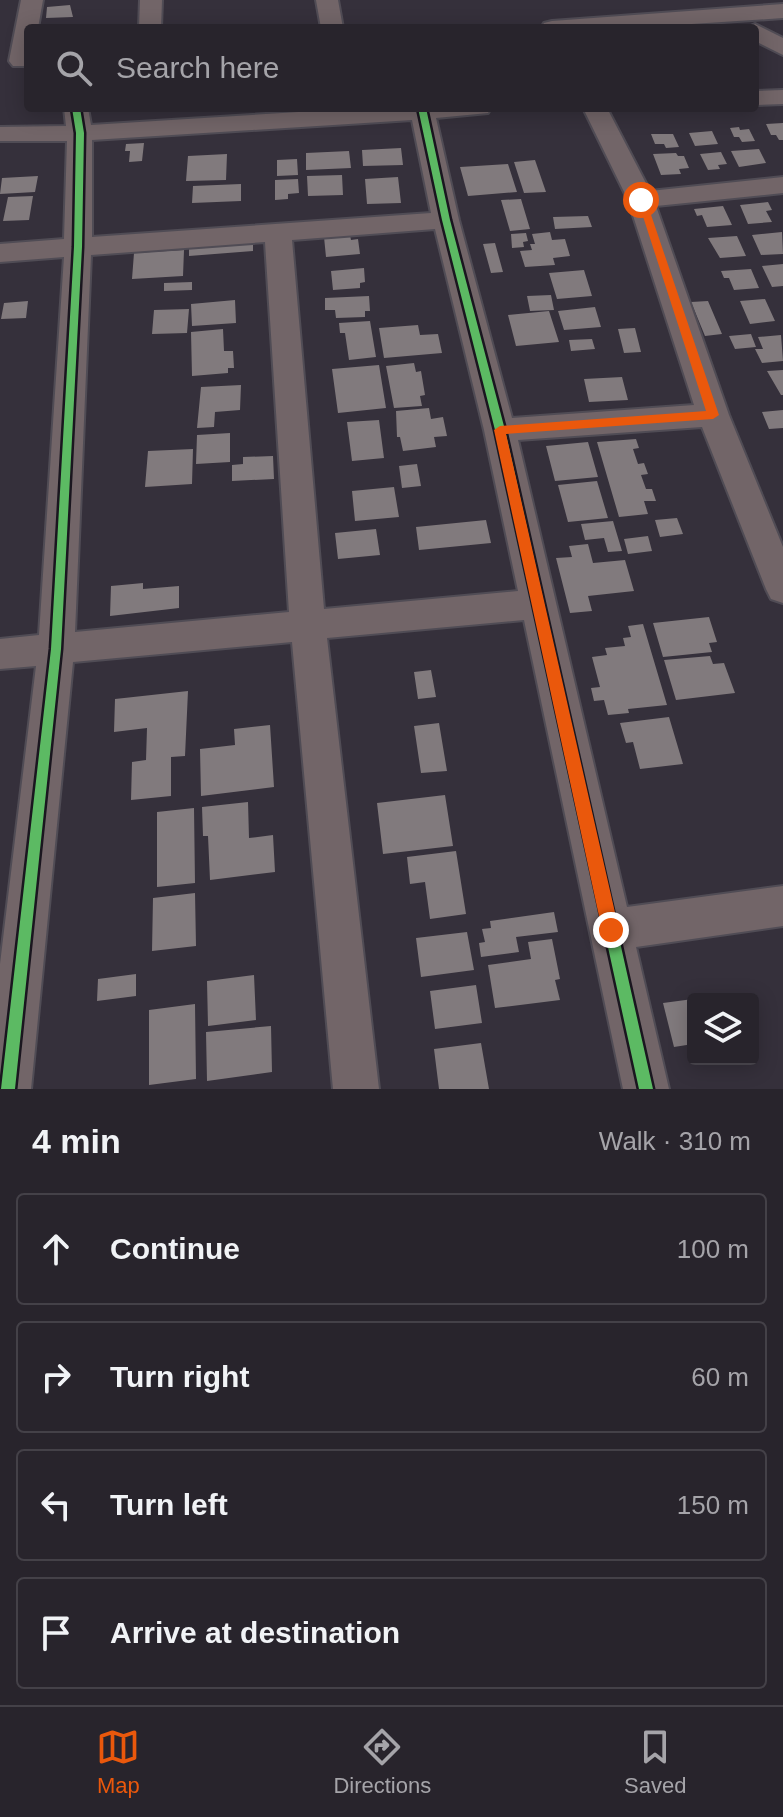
<!DOCTYPE html>
<html lang="en">
<head>
<meta charset="utf-8">
<style>
	:root { --surface:#28242c; --page:#343038; --text:#f1f3f6; --muted:#a5a4a9; --line:#444148; --accent:#ea580c }
	body { margin:0; font-family:Arial,sans-serif; background:var(--page); color:var(--text) }
	.controls { position:absolute; right:24px; bottom:24px; display:grid; overflow:hidden; border-radius:8px; box-shadow:0 4px 20px #0003 }
	.controls button { width:72px; height:72px; display:grid; place-items:center; padding:0; border:0; border-bottom:2px solid var(--line); background:var(--surface); color:var(--text); font:40px sans-serif }
	.stop { position:absolute; width:24px; height:24px; margin:-18px; border:6px solid #ea580c; border-radius:50%; background:#fff }
	.stop.end { background:#ea580c; border-color:#fff; box-shadow:0 2px 8px #0008 }
	.list { margin:0; padding:0; list-style:none }
	h2 { display:flex; justify-content:space-between; align-items:center; height:104px; margin:0; padding:0 32px; font-size:34px }
	h2 small { font-size:26px; font-weight:400; color:var(--muted) }
	.list li { display:grid; grid-template-columns:52px 1fr auto; gap:24px; align-items:center; box-sizing:border-box; height:112px; margin:0 16px 16px; padding:0 16px; border:2px solid var(--line); border-radius:8px }
	.list b { display:block; font-size:30px; white-space:nowrap }
	.list em { font-size:26px; font-style:normal; color:var(--muted) }
	.icon { flex:none; width:44px; height:44px; fill:none; stroke:currentColor; stroke-width:2; stroke-linecap:round; stroke-linejoin:round }
	.map { position:relative; flex:none; width:783px; height:1089px; overflow:hidden }
	.search { position:absolute; background:var(--surface); box-shadow:0 4px 20px #0003; left:24px; right:24px; top:24px; height:88px; display:flex; align-items:center; gap:20px; box-sizing:border-box; padding:0 28px; border-radius:8px; color:var(--muted); font-size:30px }
	.sheet { height:616px; background:var(--surface) }
	nav { display:flex; justify-content:space-around; align-items:center; box-sizing:border-box; height:112px; border-top:2px solid var(--line); background:var(--surface); font-size:22px; color:var(--muted) }
	nav a { display:grid; justify-items:center; gap:4px }
	nav .on { color:var(--accent) }
	.map>svg:first-child { display:block }
	.building { fill:#817a7d }
	.lines { fill:none; stroke-linecap:round; stroke-linejoin:round }
	.minor-casing { stroke:#504c55; stroke-width:4 }
	.minor { fill:#726568; fill-rule:evenodd }
	.cycleway-casing { stroke:#1a161f; stroke-width:5 }
	.cycleway { fill:#5cba63; fill-rule:evenodd }
	.route { fill:#ea580c }
</style>
</head>
<body>
<div class="map">
<svg width="783" height="1089" viewBox="0 0 783 1089">
	<rect width="100%" height="100%" fill="#35303b"/>
	<path class="building" d="M70 5 73 17 46 18 47 7Z
		M783 123V140H779L776 135H771L766 124Z
		M739 127 740 130 749 129 755 141 742 142 739 137H734L730 128Z
		M712 131 718 144 695 146 689 133Z
		M651 134H673L679 147 666 148 664 144H655Z
		M144 143 142 161 129 162 130 151H125L126 144Z
		M401 148 403 165 363 166 362 150Z
		M759 149 766 163 739 167 731 151Z
		M349 151 351 168 306 170V153Z
		M721 152 727 164 718 165 720 169 708 170 700 154Z
		M676 153 678 156H684L689 168 679 169 681 174 661 175 653 154Z
		M227 154 226 180 186 181 188 156Z
		M297 159 298 175 277 176V160Z
		M535 160 546 192 524 193 514 162Z
		M508 164 517 192 468 196 460 167Z
		M342 175 343 195 308 196 307 176Z
		M38 176 35 192 0 194 2 178Z
		M398 177 401 203 367 204 365 179Z
		M298 179 299 193 288 194V199L275 200V180Z
		M241 184V201L192 203 193 186Z
		M33 196 29 220 3 221 8 197Z
		M521 199 530 229 510 231 501 200Z
		M768 202 772 210 766 211 772 222 748 224 740 205Z
		M723 206 732 225 707 227 702 215 697 216 694 209Z
		M588 216 592 227 555 229 553 217Z
		M550 232 552 240 565 239 570 256 553 258 555 265 525 267 520 251 532 250 530 244H535L532 234Z
		M782 232 783 254 761 255 752 235Z
		M526 233 528 241 523 242 524 247 512 248 511 234Z
		M350 235 351 240 358 239 360 254 326 257 324 237Z
		M737 236 746 256 720 258 708 238Z
		M253 243V251L189 256V248Z
		M495 243 503 272 491 273 483 244Z
		M184 250 183 276 132 279 134 253Z
		M783 264V286L772 287 762 266Z
		M364 268 365 282 360 283V288L333 290 331 271Z
		M751 269 759 288 734 290 729 278H724L721 271Z
		M584 270 592 296 557 299 549 273Z
		M192 282V290L164 291V283Z
		M551 295 554 310 530 311 527 296Z
		M369 296 370 311H365V317L336 318 335 310H325V298Z
		M765 299 775 321 750 324 740 301Z
		M235 300 236 323 192 326 191 304Z
		M28 301 26 318 1 319 4 303Z
		M708 301 722 334 705 336 691 302Z
		M595 307 601 327 564 330 558 311Z
		M189 309 187 333 152 334 154 310Z
		M549 311 559 342 516 346 508 315Z
		M370 321 376 357 349 360 345 333H340L339 323Z
		M418 325 420 335 438 334 442 353 384 358 379 328Z
		M635 328 641 352 624 353 618 329Z
		M223 329 224 351H233L234 368H228V373L192 376 191 332Z
		M751 334 756 347 735 349 729 336Z
		M781 335 783 361 762 363 755 349H763L758 337Z
		M592 339 595 349 571 351 569 340Z
		M414 363 416 372 421 371 425 395 420 396 422 406 394 408 386 366Z
		M379 365 386 408 338 413 332 369Z
		M783 370V395H781L767 371Z
		M622 377 628 400 589 402 584 379Z
		M241 385 240 410 215 412 214 427 197 428 201 387Z
		M429 408 431 419 443 417 447 436 434 437 436 447 403 451 400 437H397L396 411Z
		M783 410V428L769 429 762 412Z
		M379 420 384 458 352 461 347 422Z
		M230 433V462L196 464 197 435Z
		M636 439 639 448 633 449 638 464 644 463 648 474 641 475 646 489H652L656 501H644L648 514 619 517 597 442Z
		M588 442 598 477 555 481 546 446Z
		M193 449 192 484 145 487 148 451Z
		M273 456 274 479 232 481V465L243 464V457Z
		M417 464 421 486 402 488 399 466Z
		M597 481 608 518 568 522 558 485Z
		M394 487 399 517 355 521 352 491Z
		M677 518 683 534 660 537 655 520Z
		M486 520 491 543 419 550 416 527Z
		M613 521 622 551 608 552 604 538 585 540 581 524Z
		M376 529 380 555 338 559 335 533Z
		M648 536 652 551 628 554 624 539Z
		M588 544 593 563 625 560 634 591 588 596 592 611 570 613 556 558 572 557 569 546Z
		M143 583V589L179 586V608L110 616 111 586Z
		M709 617 717 642 709 643 712 652 663 657 653 623Z
		M643 624 667 705 628 709 629 713 608 715 604 700 594 701 591 688 600 687 592 657 607 655 605 648 625 646 623 638 631 637 628 626Z
		M710 656 713 664 724 663 735 693 676 700 664 660Z
		M431 670 436 697 418 699 414 672Z
		M188 691 185 756 171 757V796L131 800 132 762 146 760 147 728 114 732 115 699Z
		M669 717 683 764 640 769 633 742 626 743 620 723Z
		M439 723 447 771 421 773 414 726Z
		M270 725 274 787 201 796 200 749 235 745 234 729Z
		M445 795 453 846 383 854 377 803Z
		M248 802 249 838 273 835 275 872 210 880 208 836H203L202 807Z
		M194 808 195 883 157 887V812Z
		M456 851 466 914 430 919 425 882 410 884 407 857Z
		M195 893 196 946 152 951 153 898Z
		M554 912 558 932 516 937 519 952 481 957 479 943 485 942 482 929 491 928 490 921Z
		M467 932 474 970 421 977 416 938Z
		M552 939 560 979 555 980 560 1000 495 1008 488 965 531 959 528 942Z
		M136 974V996L97 1001 98 979Z
		M254 975 256 1020 208 1026 207 981Z
		M476 985 482 1023 435 1029 430 991Z
		M693 999V1044L674 1047 663 1003Z
		M195 1004 196 1079 149 1085V1010Z
		M271 1026 272 1072 207 1081 206 1032Z
		M481 1043 489 1089H439L434 1049Z"/>
	<g class="lines">
		<defs>
			<path id="minor" d="M21 0H43L38 28H28V66H13L9 61Z
				M140 0H162L161 28H139Z
				M316 0H338L343 28H321Z
				M783 4V18L631 28H541L544 23 552 21Z
				M755 24 783 38V55L755 41V28H746Z
				M783 90V104L755 105V91Z
				M64 108H88L91 125 362 108H491L488 113 436 118 459 220 512 418 694 405 628 200 583 108H607L650 191 783 177V193L656 206 729 415 783 547V603L771 599 766 589 702 427 518 440 627 907 783 886V926L636 947 669 1089H623L524 620 327 638 379 1089H333L292 642 73 662 31 1089H0V964L36 666 0 669V639L39 635 64 257 0 262V244L64 239 67 141H0V127L66 126ZM412 120 431 213 92 237V140ZM435 229 484 430 518 591 324 609 292 240ZM265 242 289 612 75 632 91 255Z"/>
		</defs>
		<use href="#minor" class="minor-casing"/>
		<use href="#minor" class="minor"/>
		<defs>
			<path id="cycleway" d="M72 108H80L84 133 82 247 61 649 15 1089H1L51 649 74 247 76 133Z
				M418 108H426L450 220 505 430 653 1089H639L495 430 442 220Z"/>
		</defs>
		<use href="#cycleway" class="cycleway-casing"/>
		<use href="#cycleway" class="cycleway"/>
	</g>
	<path class="route" d="M637 198 646 200 719 415 713 419 506 434 619 930 611 938 602 930 494 430 500 426 706 411Z"/>
</svg>
<div class="controls">
<button><svg class="icon" aria-label="layers" viewBox="0 0 24 24"><path d="M12 4l9 5-9 5-9-5zM3 14l9 5 9-5"/></svg></button>
</div>
<div class="stop" style="left:641px;top:200px"></div>
<div class="stop end" style="left:611px;top:930px"></div>
<div class="search"><svg class="icon" aria-label="search" viewBox="0 0 24 24"><circle cx="10" cy="10" r="6"/><path d="M15 15l6 6"/></svg>Search here</div>
</div>
<section class="sheet">
<h2>4 min<small>Walk · 310 m</small></h2>
<ul class="list">
<li><svg class="icon" aria-label="ahead" viewBox="0 0 24 24"><path d="M12 20V5M6 11l6-6 6 6"/></svg><div><b>Continue</b></div><em>100 m</em></li>
<li><svg class="icon" aria-label="right" viewBox="0 0 24 24"><path d="M7 20v-9h11M14 6l5 5-5 5"/></svg><div><b>Turn right</b></div><em>60 m</em></li>
<li><svg class="icon" aria-label="left" viewBox="0 0 24 24"><path d="M17 20v-9H6M10 6l-5 5 5 5"/></svg><div><b>Turn left</b></div><em>150 m</em></li>
<li><svg class="icon" aria-label="arrive" viewBox="0 0 24 24"><path d="M6 21V4h12l-3 4 3 4H6"/></svg><div><b>Arrive at destination</b></div></li>
</ul>
</section>
<nav>
<a class="on"><svg class="icon" aria-label="map" viewBox="0 0 24 24"><path d="M3 6l6-2 6 2 6-2v14l-6 2-6-2-6 2zM9 4v14M15 6v14"/></svg>Map</a>
<a><svg class="icon" aria-label="directions" viewBox="0 0 24 24"><path d="M12 3l9 9-9 9-9-9zM9 14v-3h6M13 9l2 2-2 2"/></svg>Directions</a>
<a><svg class="icon" aria-label="saved" viewBox="0 0 24 24"><path d="M7 4h10v16l-5-4-5 4z"/></svg>Saved</a>
</nav>
</body>
</html>
